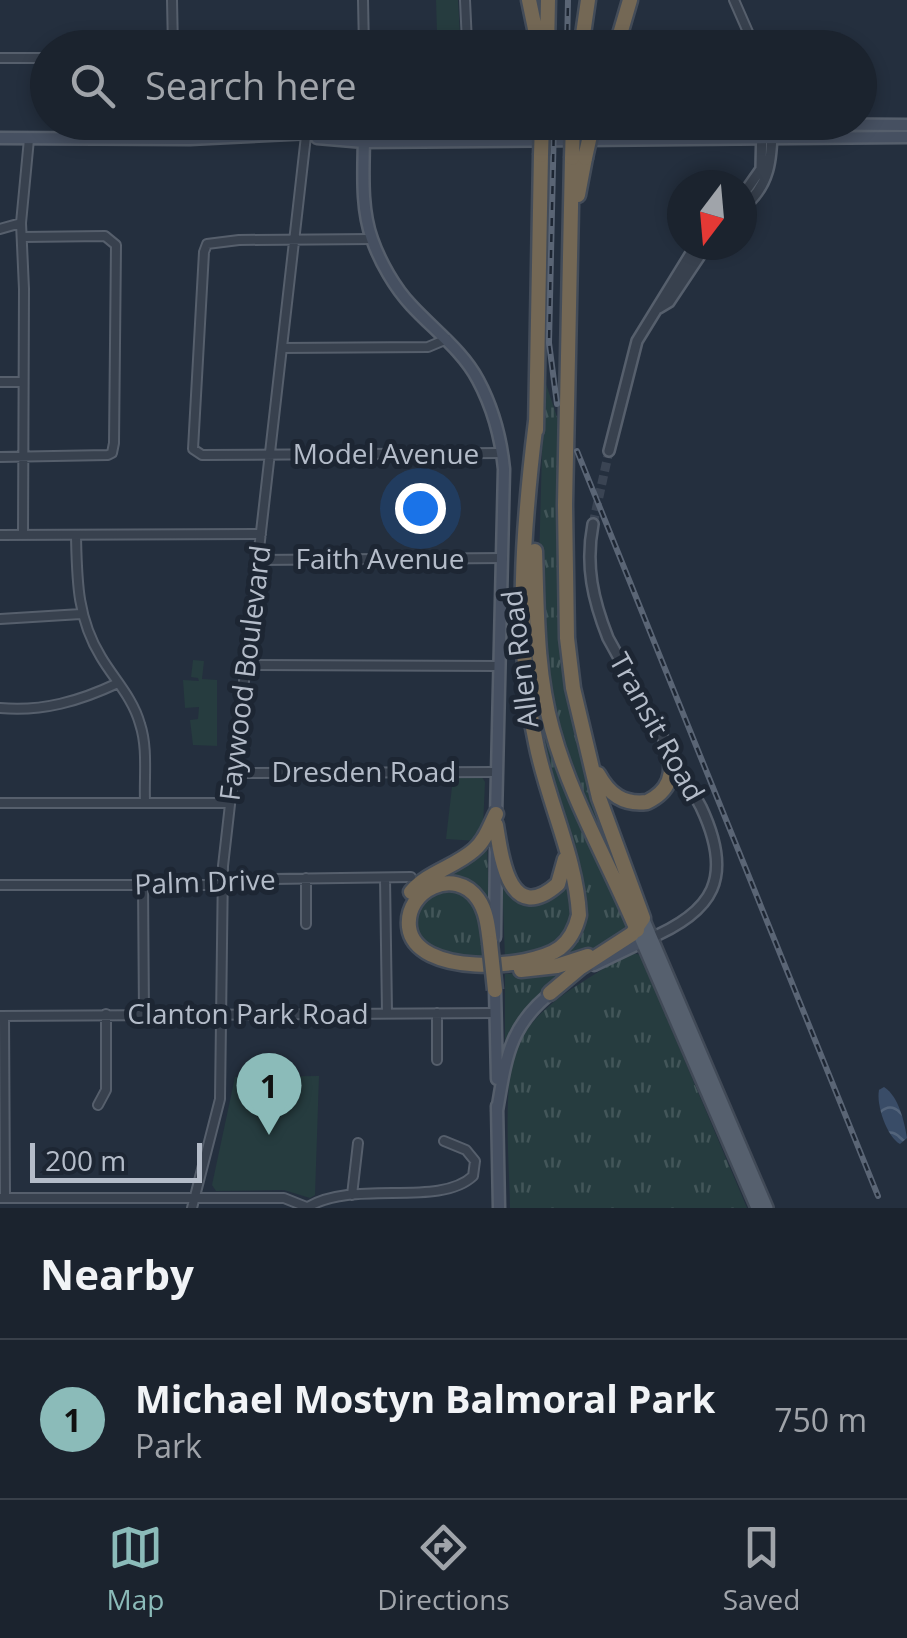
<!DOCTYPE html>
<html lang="en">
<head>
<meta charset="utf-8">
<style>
	:root { --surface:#1b232e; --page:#242b36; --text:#f1f3f6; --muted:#a0a4aa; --line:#39404a; --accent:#8bbbb9 }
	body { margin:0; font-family:"Open Sans",sans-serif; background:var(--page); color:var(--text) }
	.compass { position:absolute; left:667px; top:170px; width:90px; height:90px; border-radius:50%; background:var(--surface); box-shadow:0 5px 15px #0003; rotate:196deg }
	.scale { position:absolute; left:30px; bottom:25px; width:172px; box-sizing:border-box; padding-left:10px; border:5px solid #b4bcc9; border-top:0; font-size:28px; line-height:35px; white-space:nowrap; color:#b4bcc9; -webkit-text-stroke:8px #1d2633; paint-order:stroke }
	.you { position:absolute; left:420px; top:508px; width:35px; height:35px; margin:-25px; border:8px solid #fff; border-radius:50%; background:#1a73e8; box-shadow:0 0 0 15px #1a73e833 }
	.badge { display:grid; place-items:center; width:65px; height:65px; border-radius:50%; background:var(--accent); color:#111; font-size:32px; font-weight:700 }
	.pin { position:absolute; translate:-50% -82px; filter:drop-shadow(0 2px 5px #0008) }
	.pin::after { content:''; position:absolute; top:52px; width:35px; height:30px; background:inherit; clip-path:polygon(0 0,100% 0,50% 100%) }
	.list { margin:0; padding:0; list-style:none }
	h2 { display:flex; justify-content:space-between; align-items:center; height:130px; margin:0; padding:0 40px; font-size:42px }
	h2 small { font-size:32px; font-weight:400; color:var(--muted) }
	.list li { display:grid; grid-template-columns:65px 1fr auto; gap:30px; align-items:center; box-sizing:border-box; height:160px; padding:0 40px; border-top:2px solid var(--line) }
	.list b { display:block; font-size:38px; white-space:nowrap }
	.list p { margin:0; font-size:32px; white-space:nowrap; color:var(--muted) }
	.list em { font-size:32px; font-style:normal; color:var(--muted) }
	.icon { flex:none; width:55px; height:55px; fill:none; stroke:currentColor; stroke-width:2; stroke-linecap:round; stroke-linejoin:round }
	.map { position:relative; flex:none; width:907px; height:1208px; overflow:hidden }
	.search { position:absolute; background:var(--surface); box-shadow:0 5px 15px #0003; left:30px; right:30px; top:30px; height:110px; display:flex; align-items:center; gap:25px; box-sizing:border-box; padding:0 35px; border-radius:55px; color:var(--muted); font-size:38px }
	.sheet { height:290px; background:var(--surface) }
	nav { display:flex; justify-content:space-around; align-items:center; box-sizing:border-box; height:140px; border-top:2px solid var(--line); background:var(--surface); font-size:28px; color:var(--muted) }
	nav a { display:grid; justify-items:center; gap:5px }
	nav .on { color:var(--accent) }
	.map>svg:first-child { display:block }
	.grass { fill:url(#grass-tufts) }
	.park { fill:#263c3f }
	.water { fill:url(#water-waves) }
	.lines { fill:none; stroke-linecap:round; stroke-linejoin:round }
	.tertiary-tunnel { stroke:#3a4453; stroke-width:9; stroke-dasharray:9 4.5; stroke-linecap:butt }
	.minor-casing { stroke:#565f6c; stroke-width:12 }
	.tertiary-casing { stroke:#565f6c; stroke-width:14 }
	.secondary-casing { stroke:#565f6c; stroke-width:15 }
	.primary-casing { stroke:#414a57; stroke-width:16 }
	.motorway-casing { stroke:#434c59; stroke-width:19 }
	.minor { stroke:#38414e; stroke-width:8 }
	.tertiary { stroke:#38414e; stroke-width:9 }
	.secondary { stroke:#465061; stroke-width:10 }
	.primary { stroke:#56606e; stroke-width:11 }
	.motorway { stroke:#746855; stroke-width:14 }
	.rail-casing { stroke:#5a6575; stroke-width:6 }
	.rail { stroke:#1d2633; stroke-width:2.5; stroke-dasharray:8; stroke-linecap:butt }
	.motorway-bridge-casing { stroke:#434c59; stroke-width:19; stroke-linecap:butt }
	.motorway-bridge { stroke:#746855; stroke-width:14 }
	.labels { text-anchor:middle; stroke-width:10; stroke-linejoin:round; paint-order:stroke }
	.street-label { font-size:28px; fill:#b4bcc9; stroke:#1d2633 }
</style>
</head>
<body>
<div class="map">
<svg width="907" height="1208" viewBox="0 0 907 1208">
	<defs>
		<pattern id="grass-tufts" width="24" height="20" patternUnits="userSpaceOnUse" patternTransform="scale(2.5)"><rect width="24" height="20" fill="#263c3f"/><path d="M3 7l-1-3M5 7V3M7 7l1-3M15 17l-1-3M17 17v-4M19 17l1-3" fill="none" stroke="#435659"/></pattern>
		<pattern id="water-waves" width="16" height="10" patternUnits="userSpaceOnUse" patternTransform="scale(2.5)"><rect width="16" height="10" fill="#394c67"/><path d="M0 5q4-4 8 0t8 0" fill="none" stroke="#53647b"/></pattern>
	</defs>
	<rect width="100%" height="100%" fill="#242f3e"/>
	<path class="grass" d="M544 378 560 426 557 591 564 686 580 755 614 859 612 860 580 794 554 716 546 666 539 565Z
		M532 668 543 723 632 928C605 947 578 958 547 965L580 925 540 745Z
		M487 837 489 916 482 899 434 882Z
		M502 875 526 898 568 875C574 899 579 934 553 949 541 956 518 956 505 958Z
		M451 887 475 901 484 935V959L457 958 421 945 413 926 420 899Z
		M630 952 640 955 747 1208H510C510 1167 500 1071 521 1038 545 999 593 977 630 952Z
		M577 962 517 1022 505 1045V974L537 972Z"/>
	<path class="park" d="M436 0H458L460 34H437Z
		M193 660 204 661 202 679 217 680V746L193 745 190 720 198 719 199 707 185 708 183 680 199 681 198 678 191 677Z
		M482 777 485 782 483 827 477 841 446 839 453 778Z
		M319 1076 315 1195 310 1198 284 1190 216 1191 212 1185 235 1077Z"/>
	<path class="water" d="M884 1087C899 1097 904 1121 907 1138L900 1144C887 1137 876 1105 879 1090Z"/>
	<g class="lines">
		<path class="tertiary-tunnel" d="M593 524 609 451"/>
		<defs>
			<path id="minor" d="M172 0 173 48
				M363 0 364 48
				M734 0 755 48
				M364 40 453 38 467 43 465 0
				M0 58H48
				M172 122V139
				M0 229 21 223
				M372 239 239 240 207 244 204 252 193 449 202 455 502 453
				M282 348 428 347 447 339
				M0 382H23
				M0 457 108 455 112 453 114 443 116 245 105 236 23 237
				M0 535 261 534
				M23 535 24 289 21 223 29 139
				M76 536C77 580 77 618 101 657 114 679 133 698 140 724 148 748 144 776 145 802
				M258 560 503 558
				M0 619 81 614
				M246 665 499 666
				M0 708C42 712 80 701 118 683
				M233 773 496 772
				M0 803H229
				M306 878V924
				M385 878 387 1013
				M0 885H222L272 879 411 877
				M143 885 144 1015
				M437 1013V1060
				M0 1016 496 1013
				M4 1016 5 1197
				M98 1105 106 1090V1014
				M352 1195 358 1143
				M0 1198H284L309 1208
				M308 1207C355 1179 439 1208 473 1176L475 1161 466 1150 444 1141
				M192 1208 220 1099 223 866 306 136"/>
			<path id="tertiary" d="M742 196 761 169 762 125
				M742 208C770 186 772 159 772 125
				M659 308 669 302 707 245
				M609 451 637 341 696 245
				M593 524C585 566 593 600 608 638L701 807C734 877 715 912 646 940"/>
			<path id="secondary" d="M364 131C364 166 360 206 372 239 380 262 395 288 411 305 434 330 463 351 478 380 493 408 501 438 504 469L496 817
				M0 138 190 139 353 131H543L751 124 907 125
				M317 138 364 142 907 137
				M495 937 496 849
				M594 965 642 942
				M495 990 497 1079
				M497 1106 499 1208
				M497 1111C506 1058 509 1024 555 990"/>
			<path id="primary" d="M643 918 767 1208
				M637 930 757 1208"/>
			<path id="motorway" d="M529 0 539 48
				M547 48 548 0
				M581 48 588 0
				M616 48 630 0
				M578 195 585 158
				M536 430 541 155
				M535 551C537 610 536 672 552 729 571 799 609 863 637 930
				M598 774C609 794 623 805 647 802 670 791 674 774 670 751
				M496 825C501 856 509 927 558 884L565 859
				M411 892C428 872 455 867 474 850 485 841 490 826 496 814
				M490 943C488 928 487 912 478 899 455 866 405 890 409 927 415 977 530 970 560 948 570 940 576 928 579 915 576 857 547 800 536 743 514 640 523 526 536 421
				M521 970 557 966 588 956
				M550 993 581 967 632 934 643 918 599 798 573 688 567 638 565 505 572 158"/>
		</defs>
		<use href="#minor" class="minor-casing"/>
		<use href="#tertiary" class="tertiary-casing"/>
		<use href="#secondary" class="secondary-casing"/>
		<use href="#primary" class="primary-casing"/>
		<use href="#motorway" class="motorway-casing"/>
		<use href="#minor" class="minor"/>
		<use href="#tertiary" class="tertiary"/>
		<use href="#secondary" class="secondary"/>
		<use href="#primary" class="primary"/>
		<use href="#motorway" class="motorway"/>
		<defs>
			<path id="rail" d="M567 48 568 0
				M554 122 549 343 557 404
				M577 451 878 1196"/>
		</defs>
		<use href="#rail" class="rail-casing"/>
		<use href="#rail" class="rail"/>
		<defs>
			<path id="motorway-bridge" d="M541 155 542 122
				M572 158 573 122
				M585 158 593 122
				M490 943 495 990"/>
		</defs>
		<use href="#motorway-bridge" class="motorway-bridge-casing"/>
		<use href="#motorway-bridge" class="motorway-bridge"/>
	</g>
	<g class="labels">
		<g class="street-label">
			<text x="386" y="464">Model Avenue</text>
			<text x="380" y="569">Faith Avenue</text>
			<text transform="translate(520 659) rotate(-97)" y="10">Allen Road</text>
			<text transform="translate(245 673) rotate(-83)" y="10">Faywood Boulevard</text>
			<text transform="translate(657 727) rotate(61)" y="10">Transit Road</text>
			<text x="364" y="782">Dresden Road</text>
			<text transform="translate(205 882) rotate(-2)" y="10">Palm Drive</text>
			<text x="248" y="1024">Clanton Park Road</text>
		</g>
	</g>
</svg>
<svg class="compass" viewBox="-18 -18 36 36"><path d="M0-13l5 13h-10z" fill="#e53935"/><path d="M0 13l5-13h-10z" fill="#a0a4aa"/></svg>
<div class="scale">200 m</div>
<div class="you"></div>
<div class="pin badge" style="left:269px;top:1135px">1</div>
<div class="search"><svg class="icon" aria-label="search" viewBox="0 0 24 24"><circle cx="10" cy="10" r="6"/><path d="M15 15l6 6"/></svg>Search here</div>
</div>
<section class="sheet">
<h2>Nearby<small></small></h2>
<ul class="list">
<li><span class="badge">1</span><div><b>Michael Mostyn Balmoral Park</b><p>Park</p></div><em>750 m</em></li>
</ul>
</section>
<nav>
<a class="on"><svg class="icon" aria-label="map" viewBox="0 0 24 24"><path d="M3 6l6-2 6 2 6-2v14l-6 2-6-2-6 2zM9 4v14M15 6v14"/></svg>Map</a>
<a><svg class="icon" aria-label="directions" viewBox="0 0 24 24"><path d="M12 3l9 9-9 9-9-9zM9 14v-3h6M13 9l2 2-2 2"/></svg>Directions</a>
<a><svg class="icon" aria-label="saved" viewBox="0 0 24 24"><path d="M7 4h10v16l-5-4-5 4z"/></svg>Saved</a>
</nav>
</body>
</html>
